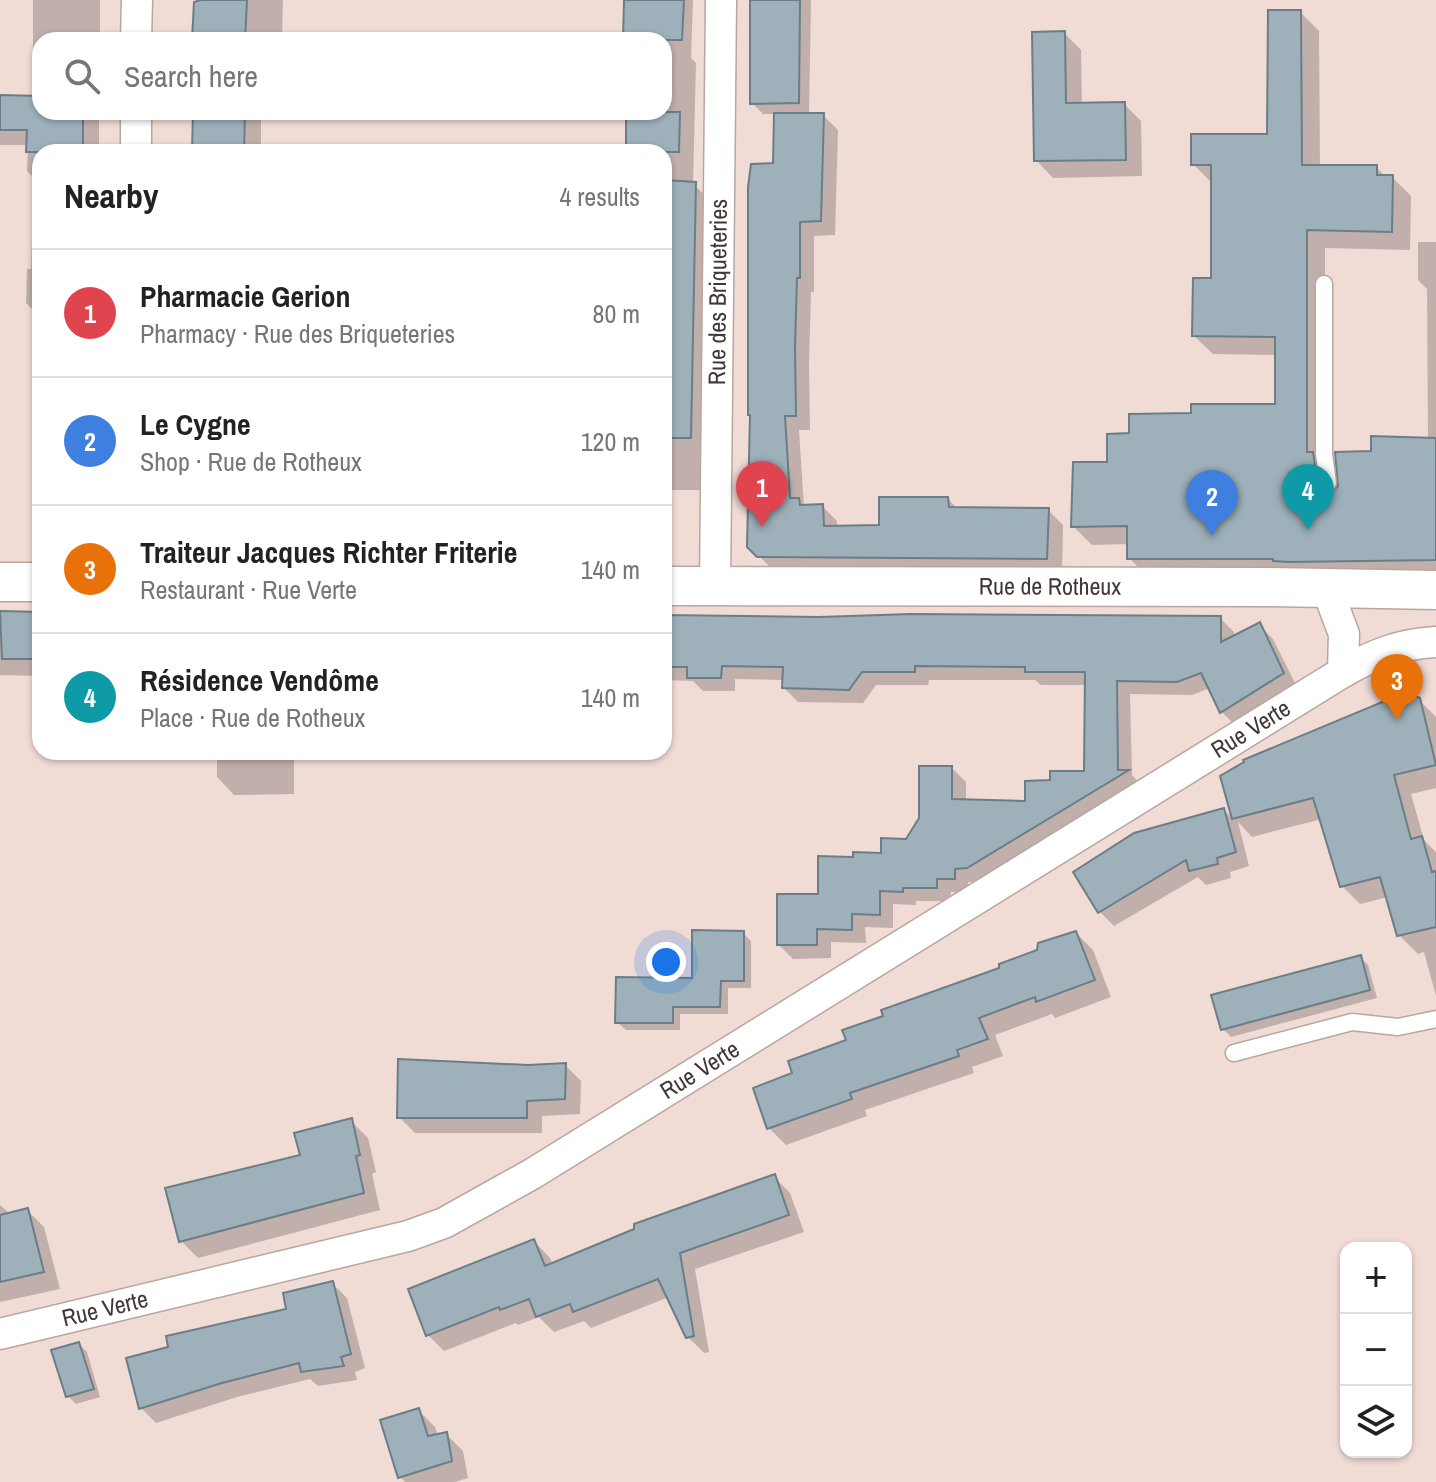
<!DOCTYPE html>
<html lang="en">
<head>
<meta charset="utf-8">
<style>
	:root { --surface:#fff; --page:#f6f6f6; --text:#222; --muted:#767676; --line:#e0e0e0; --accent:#2563eb }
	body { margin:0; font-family:"Archivo Narrow",sans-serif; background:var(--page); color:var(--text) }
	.controls { position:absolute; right:24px; bottom:24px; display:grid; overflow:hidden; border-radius:16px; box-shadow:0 2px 6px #0004 }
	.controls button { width:72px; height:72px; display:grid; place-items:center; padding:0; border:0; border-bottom:2px solid var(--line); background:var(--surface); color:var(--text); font:40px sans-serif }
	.you { position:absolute; left:666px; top:962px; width:28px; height:28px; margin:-20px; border:6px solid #fff; border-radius:50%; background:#1a73e8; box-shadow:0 0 0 12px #1a73e833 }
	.badge { display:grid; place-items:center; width:52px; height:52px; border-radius:50%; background:var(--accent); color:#fff; font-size:26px; font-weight:700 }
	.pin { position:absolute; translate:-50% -66px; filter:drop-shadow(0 2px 4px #0008) }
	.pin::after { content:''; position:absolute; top:42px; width:28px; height:24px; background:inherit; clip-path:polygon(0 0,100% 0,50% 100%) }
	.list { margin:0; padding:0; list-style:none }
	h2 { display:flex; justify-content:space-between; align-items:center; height:104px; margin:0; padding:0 32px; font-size:34px }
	h2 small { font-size:26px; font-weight:400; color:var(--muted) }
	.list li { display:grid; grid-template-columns:52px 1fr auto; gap:24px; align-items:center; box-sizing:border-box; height:128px; padding:0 32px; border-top:2px solid var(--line) }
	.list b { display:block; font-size:30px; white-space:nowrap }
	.list p { margin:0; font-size:26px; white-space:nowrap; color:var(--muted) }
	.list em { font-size:26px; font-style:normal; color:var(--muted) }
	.icon { flex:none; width:44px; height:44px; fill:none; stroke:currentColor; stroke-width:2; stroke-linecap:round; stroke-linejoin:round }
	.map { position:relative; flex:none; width:1436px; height:1482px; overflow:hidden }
	.search { position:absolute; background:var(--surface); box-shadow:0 2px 6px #0004; left:32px; top:32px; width:640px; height:88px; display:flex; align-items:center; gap:20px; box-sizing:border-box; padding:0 28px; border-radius:24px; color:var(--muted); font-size:30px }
	.panel { position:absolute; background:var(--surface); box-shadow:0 2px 6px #0004; left:32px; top:144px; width:640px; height:616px; border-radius:24px }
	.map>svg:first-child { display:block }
	.shadow { fill:#0003 }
	.building { fill:#9eb1bb; stroke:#6b7d87; stroke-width:2 }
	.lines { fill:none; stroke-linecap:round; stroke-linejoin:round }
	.service-casing { stroke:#baa59f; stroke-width:19 }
	.minor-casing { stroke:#baa59f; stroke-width:33 }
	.tertiary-casing { stroke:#baa59f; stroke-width:41 }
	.service { stroke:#fff; stroke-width:16 }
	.minor { stroke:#fff; stroke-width:30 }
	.tertiary { stroke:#fff; stroke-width:38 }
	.labels { text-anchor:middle; stroke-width:8; stroke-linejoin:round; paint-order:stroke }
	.street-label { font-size:24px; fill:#413836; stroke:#fff }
</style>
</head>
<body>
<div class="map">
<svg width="1436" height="1482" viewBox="0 0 1436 1482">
	<rect width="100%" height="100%" fill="#f1dbd5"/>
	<path class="shadow" d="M33 0H100V40H40V112H99V152H40V383L35 377 36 313 26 303 27 269H31L34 178 27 171 28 145H0V97L33 98Z
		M196 0H283L282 37H260V40H195Z
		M625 0H693L691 58 696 63 693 184 710 200 705 490H664V152H628V112H664V40H624Z
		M753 0H811L809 115H823L838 130 835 235 814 236V292H811L809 363 810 430H799L804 507 822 506 837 521V528L881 527 948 499 958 509 1048 510 1063 525 1062 574 774 571 749 546 775 165 776 114H763L752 103Z
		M1300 12 1319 31 1320 167H1376L1386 177H1392L1411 196 1410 250 1325 248V467L1331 473 1334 493 1372 453 1428 440 1427 289 1418 280V242H1436V579L1148 577 1129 558V544L1092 545 1073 526 1109 464 1131 435 1193 415 1277 406V355L1213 354 1194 336 1213 280 1212 183 1193 164 1269 136Z
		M1064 33 1081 50 1082 105 1124 104 1141 121 1142 176 1053 178 1036 160Z
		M194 112H261V152H193Z
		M0 612 40 613V676L0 675Z
		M664 617 1220 618 1234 632V638L1259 625 1273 639 1297 687 1236 726 1222 712 1210 688 1192 695 1130 694 1132 775 1141 785 982 882H968V892H951L950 901H916V905L893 904V928L865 927 866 943 831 942V958L793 959 779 945 820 896 855 859 883 855 907 841 952 768 966 782V801L1028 803 1052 782 1086 773 1087 685H1041L1035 680H929L928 685H876L863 703 798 702 784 688V680L735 679V691H703L693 681 664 680Z
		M1419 700 1436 717V788L1411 794 1424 840 1436 852V996L1424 952 1418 954 1399 935 1388 897 1360 904 1342 886 1322 819 1252 837 1238 822 1249 866 1230 872 1231 878 1206 885 1198 877 1114 926 1100 912 1224 810 1235 821 1223 777Z
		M217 752H287L294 759V794L234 795 217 777Z
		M743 933 751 941V988H728V1014H680V1030H626L617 1022 694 980Z
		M1076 933 1093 950 1111 997 1055 1018 1052 1014 995 1035 1003 1056 972 1067 974 1073 865 1110 867 1116 786 1145 769 1128 794 1074 848 1041Z
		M1360 957 1368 965 1377 998 1231 1037 1223 1029Z
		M565 1065 581 1081 580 1114 542 1116V1133H415L399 1117 528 1067Z
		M351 1121 368 1138 376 1172 372 1174 380 1210 198 1258 181 1241Z
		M774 1177 790 1193 804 1232 695 1269 709 1352 704 1353 688 1337 669 1297 591 1328 584 1321 554 1332 539 1317 518 1325 516 1323 444 1351 428 1335 534 1241 550 1258 553 1265Z
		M0 1205 10 1214 27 1210 44 1227 60 1289 0 1302Z
		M332 1283 347 1298 365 1368 355 1372 357 1380 318 1386 310 1379 237 1397 156 1423 141 1408Z
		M79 1344 87 1352 100 1397 76 1404 68 1396Z
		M418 1410 435 1427 438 1436 446 1434 463 1451 468 1478 455 1482H405L400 1477Z"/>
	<path class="building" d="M201 0H247L245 40H192L194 2Z
		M624 0H684L682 40H623Z
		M750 0H800L799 103 750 104Z
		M1268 10H1301L1302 165H1377V175H1393L1392 232 1307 230V452H1313L1319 489 1329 494 1338 486 1335 452 1371 451V436L1436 438V560L1289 562 1273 561V559H1127V526L1071 527 1073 462H1107V434L1129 433V414L1191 413V404H1275V337L1192 336 1193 278H1211V165H1191V134H1267Z
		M1065 31 1066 103 1125 102 1126 160 1034 161 1032 32Z
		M0 95 40 96V112H83V152H26L27 130H0Z
		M193 112H245L244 152H192Z
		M626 112H680L679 152H626Z
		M774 113H824L821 221 800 222V278H797L795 347 796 416H785L790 498H799L800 505 823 504 824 526 879 525V497H948L949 507 1049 508 1047 559 757 557 747 547 750 415H748V187L751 164 773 163Z
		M664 180 696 182 691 438H664Z
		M0 611 40 612V659H2Z
		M911 614 1221 616V642L1260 622 1284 673 1220 713 1201 673 1177 682 1117 681 1118 770H1129L967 868 955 869V879H937V888H903V892L880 891V915L852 914V930L817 929V945H777V894H818V856L853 857V852L881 853V838L906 839 919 818V766H952V799L1025 801V781L1050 780V771H1084L1085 672H1025V667L915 666V672H862L849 690 782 688 783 667 722 666 721 678H687V667H664V615L819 617Z
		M1406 692 1420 698 1436 765 1394 775 1411 839 1422 836 1432 872 1436 871V927L1397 936 1380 877 1340 887 1313 798 1232 819 1220 776 1244 762 1243 760Z
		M1224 808 1236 852 1217 858 1218 864 1189 871 1186 860 1098 913 1073 872 1134 833Z
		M692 930 744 931V981H721L720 1007H673V1023H615L616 977 692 978Z
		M1076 931 1095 980 1036 1002 1035 997 979 1018 988 1039 957 1050 959 1056 850 1093 852 1099 767 1129 753 1088 792 1073 788 1061 846 1040 842 1030 883 1016 881 1010 999 968V964L1037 950 1038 943Z
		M1361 955 1370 990 1221 1030 1211 995Z
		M398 1059 528 1065 566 1063 565 1099 527 1101V1118H397Z
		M352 1118 360 1155 356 1156 364 1193 179 1242 165 1188 300 1155 294 1133Z
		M775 1174 789 1215 680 1253 694 1336 686 1338 658 1279 573 1312 570 1304 536 1317 529 1299 500 1310 499 1307 426 1336 408 1289 534 1239 545 1266 634 1229V1224Z
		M28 1208 44 1272 0 1282V1215Z
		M333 1281 351 1354 341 1357 344 1366 301 1372 299 1363 222 1383 139 1409 126 1358 168 1347 166 1336 286 1309 283 1293Z
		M79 1342 94 1389 66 1397 51 1350Z
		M419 1408 428 1436 447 1432 452 1461 398 1478 380 1420Z"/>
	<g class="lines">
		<defs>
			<path id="service" d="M1324 284V454L1328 483
				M1234 1053 1352 1022 1398 1027 1436 1019"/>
			<g id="minor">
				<path d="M136 40 137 0"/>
				<path d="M136 152V112"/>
				<path id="s1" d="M715 586 721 0"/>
				<path d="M1327 589 1344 634 1343 672"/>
				<path id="s2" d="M0 1334 408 1236 444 1223 532 1174 1343 672C1375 654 1399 644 1436 642"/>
			</g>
			<g id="tertiary">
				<path d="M0 582H40"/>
				<path id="s3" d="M664 586 1265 587 1436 590"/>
			</g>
		</defs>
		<use href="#service" class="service-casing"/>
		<use href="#minor" class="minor-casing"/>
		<use href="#tertiary" class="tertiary-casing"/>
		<use href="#service" class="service"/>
		<use href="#minor" class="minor"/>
		<use href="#tertiary" class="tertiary"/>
	</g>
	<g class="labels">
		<g class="street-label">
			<text dy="8" stroke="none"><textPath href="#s1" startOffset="294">Rue des Briqueteries</textPath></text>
			<text dy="8" stroke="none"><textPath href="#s3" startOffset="386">Rue de Rotheux</textPath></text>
			<text dy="8" stroke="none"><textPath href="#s2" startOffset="1404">Rue Verte</textPath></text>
			<text dy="8" stroke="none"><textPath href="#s2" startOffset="756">Rue Verte</textPath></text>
			<text dy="8" stroke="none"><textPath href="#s2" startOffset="108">Rue Verte</textPath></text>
		</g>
	</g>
</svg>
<div class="controls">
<button>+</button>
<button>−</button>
<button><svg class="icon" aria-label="layers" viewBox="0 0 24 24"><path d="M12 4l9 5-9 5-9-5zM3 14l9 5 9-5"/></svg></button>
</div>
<div class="you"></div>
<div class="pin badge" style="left:762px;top:527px;background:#e0444e">1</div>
<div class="pin badge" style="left:1212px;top:536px;background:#3f7fe0">2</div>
<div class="pin badge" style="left:1397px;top:720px;background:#e8710a">3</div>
<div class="pin badge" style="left:1308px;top:530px;background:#0f9aa8">4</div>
<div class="search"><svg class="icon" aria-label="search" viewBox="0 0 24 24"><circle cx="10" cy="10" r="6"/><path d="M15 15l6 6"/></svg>Search here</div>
<section class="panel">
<h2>Nearby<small>4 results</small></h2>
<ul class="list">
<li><span class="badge" style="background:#e0444e">1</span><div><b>Pharmacie Gerion</b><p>Pharmacy · Rue des Briqueteries</p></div><em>80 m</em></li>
<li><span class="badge" style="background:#3f7fe0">2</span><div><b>Le Cygne</b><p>Shop · Rue de Rotheux</p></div><em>120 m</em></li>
<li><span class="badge" style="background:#e8710a">3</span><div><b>Traiteur Jacques Richter Friterie</b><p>Restaurant · Rue Verte</p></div><em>140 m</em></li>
<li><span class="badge" style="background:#0f9aa8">4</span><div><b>Résidence Vendôme</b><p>Place · Rue de Rotheux</p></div><em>140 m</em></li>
</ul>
</section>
</div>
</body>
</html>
